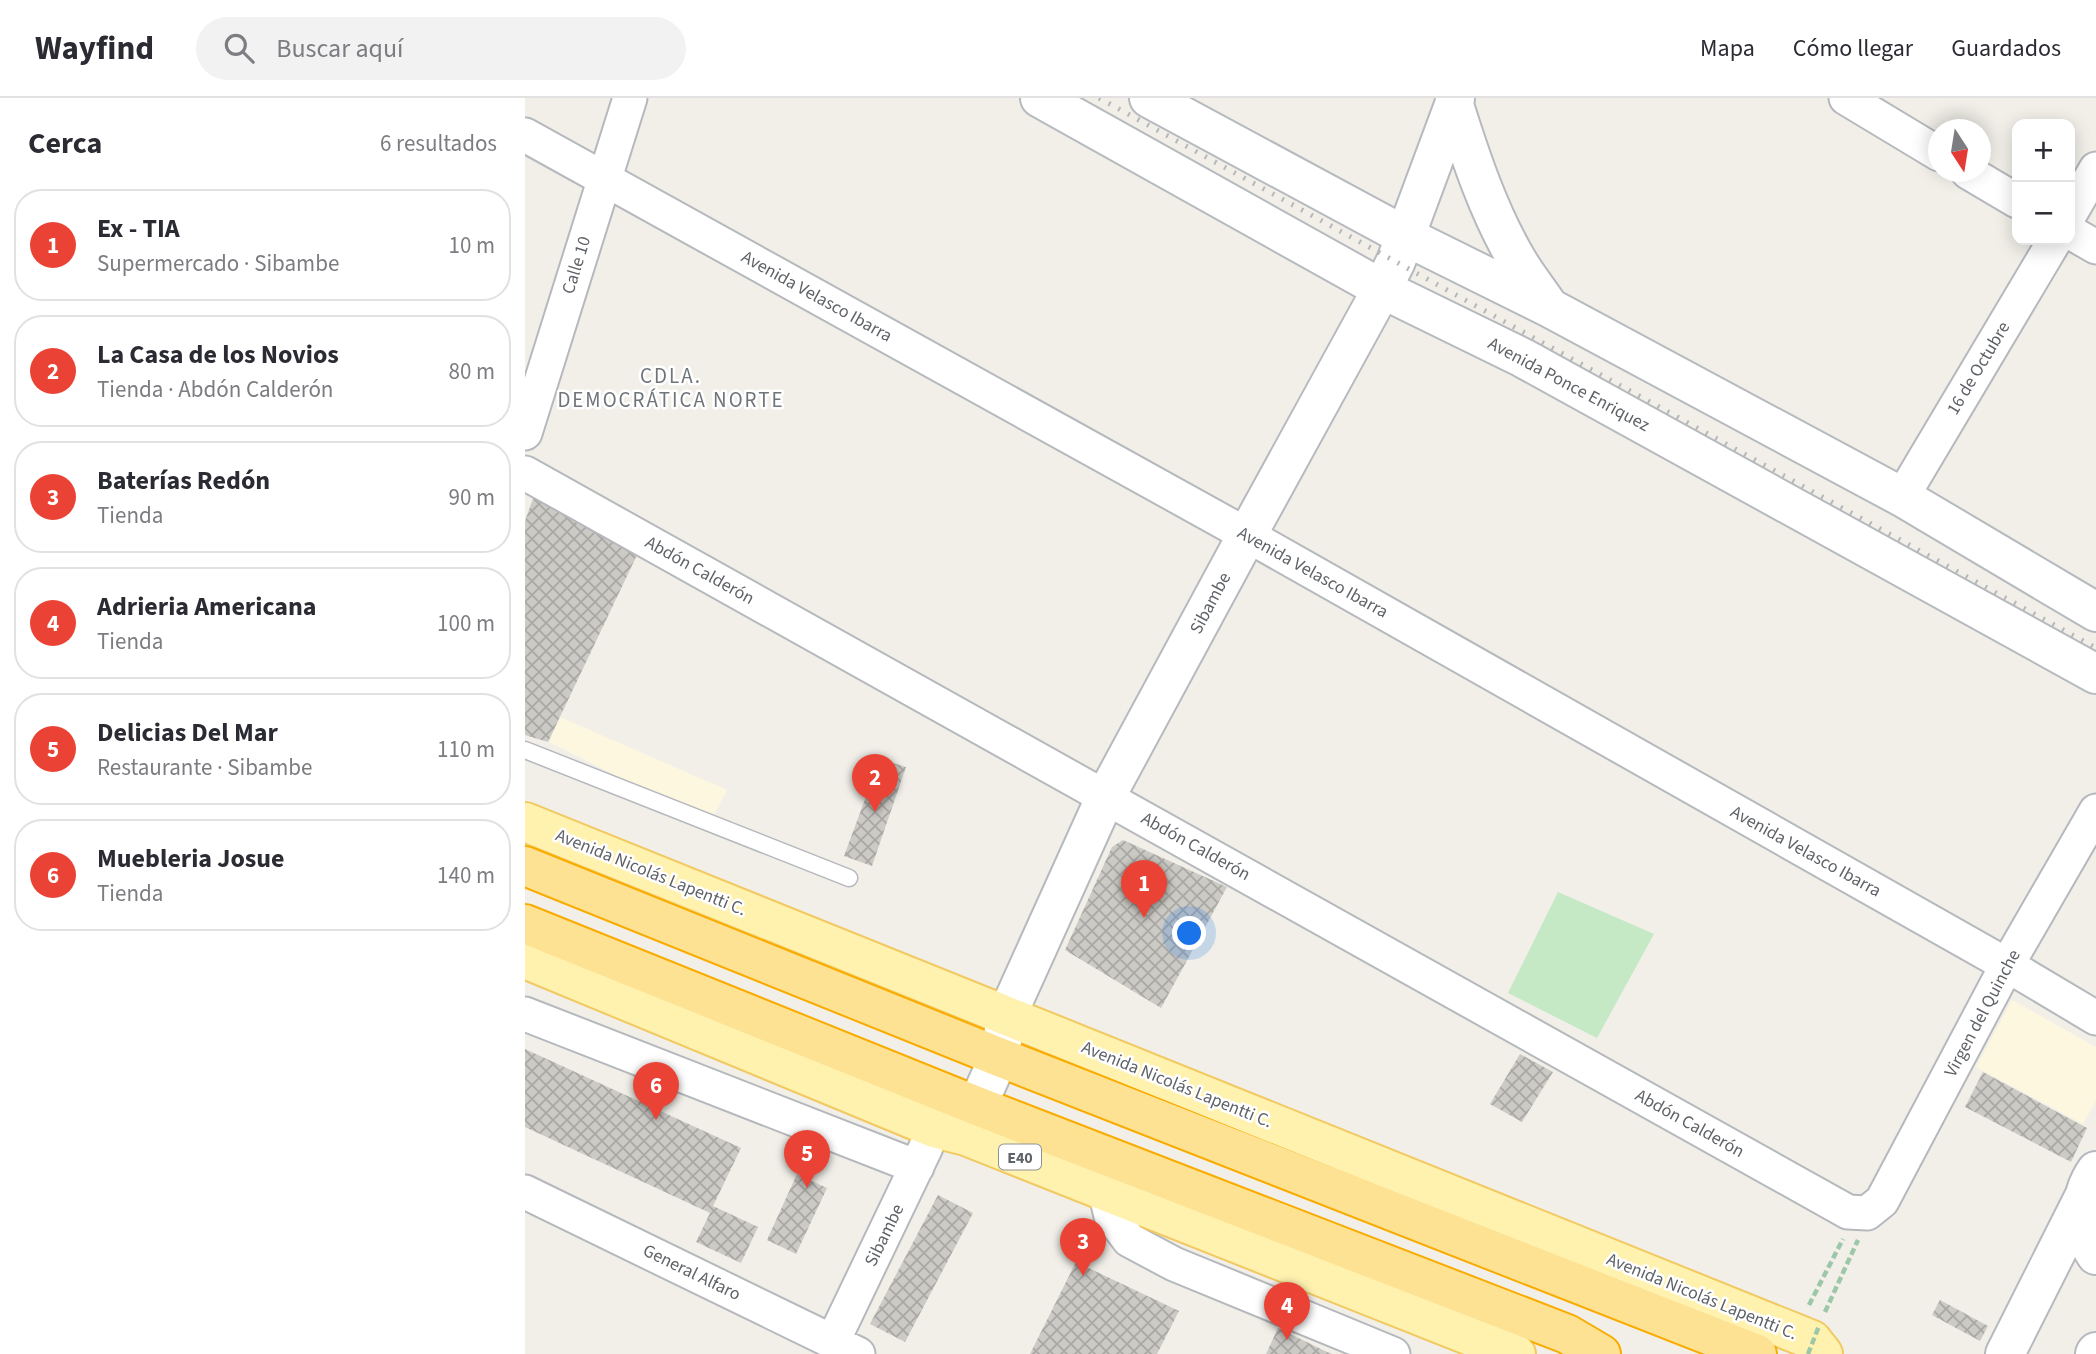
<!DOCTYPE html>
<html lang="es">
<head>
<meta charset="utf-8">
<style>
	:root { --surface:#fff; --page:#f2f2f3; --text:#2b2b33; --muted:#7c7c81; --line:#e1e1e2; --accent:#ea4335 }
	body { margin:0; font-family:"Source Sans 3",sans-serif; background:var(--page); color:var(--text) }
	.controls { position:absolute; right:21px; top:21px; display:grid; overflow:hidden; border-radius:14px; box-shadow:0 4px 18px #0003 }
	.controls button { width:63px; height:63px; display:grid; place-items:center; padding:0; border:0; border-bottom:2px solid var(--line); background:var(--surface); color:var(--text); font:35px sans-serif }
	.compass { position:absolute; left:1403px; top:21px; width:63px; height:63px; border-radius:50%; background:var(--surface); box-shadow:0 4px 18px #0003; rotate:168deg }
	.you { position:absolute; left:665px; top:836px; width:24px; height:24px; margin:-18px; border:5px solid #fff; border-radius:50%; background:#1a73e8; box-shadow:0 0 0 10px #1a73e833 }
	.badge { display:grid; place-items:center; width:46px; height:46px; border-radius:50%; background:var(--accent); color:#fff; font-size:23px; font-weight:700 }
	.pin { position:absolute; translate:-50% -58px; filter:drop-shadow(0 2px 4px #0008) }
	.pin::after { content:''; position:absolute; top:37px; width:24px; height:21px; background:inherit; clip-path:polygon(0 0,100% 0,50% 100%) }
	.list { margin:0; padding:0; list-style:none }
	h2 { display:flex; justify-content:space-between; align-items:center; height:91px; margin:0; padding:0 28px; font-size:30px }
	h2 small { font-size:23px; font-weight:400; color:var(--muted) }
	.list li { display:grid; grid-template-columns:46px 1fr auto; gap:21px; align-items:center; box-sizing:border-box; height:112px; margin:0 14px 14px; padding:0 14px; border:2px solid var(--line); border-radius:28px }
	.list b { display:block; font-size:26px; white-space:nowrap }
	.list p { margin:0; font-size:23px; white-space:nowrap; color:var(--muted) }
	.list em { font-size:23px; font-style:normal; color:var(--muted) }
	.icon { flex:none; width:38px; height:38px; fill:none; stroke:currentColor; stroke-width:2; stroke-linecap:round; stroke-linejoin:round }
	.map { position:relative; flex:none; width:1571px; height:1256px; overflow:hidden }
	header { display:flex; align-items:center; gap:42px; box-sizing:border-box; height:98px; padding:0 35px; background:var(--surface); border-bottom:2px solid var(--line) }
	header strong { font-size:33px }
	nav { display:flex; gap:38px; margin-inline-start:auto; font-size:24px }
	.search { width:490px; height:63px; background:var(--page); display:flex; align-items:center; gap:18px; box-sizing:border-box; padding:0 24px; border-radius:38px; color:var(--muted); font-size:26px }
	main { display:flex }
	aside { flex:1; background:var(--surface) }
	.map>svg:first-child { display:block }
	.commercial { fill:#fef7e0 }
	.green { fill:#c5e8c5 }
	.building { fill:url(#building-cross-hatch) }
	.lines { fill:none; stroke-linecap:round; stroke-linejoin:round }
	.lane-casing { stroke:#b5b8bc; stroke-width:19 }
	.street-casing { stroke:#b5b8bc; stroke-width:37 }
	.secondary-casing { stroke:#b6babf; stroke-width:42 }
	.primary-casing { stroke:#f2c960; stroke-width:42 }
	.highway-casing { stroke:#f9ab00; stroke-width:42 }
	.path { stroke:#9cc7a9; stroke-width:4.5; stroke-dasharray:7 3.5; stroke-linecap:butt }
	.lane { stroke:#fff; stroke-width:16 }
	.street { stroke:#fff; stroke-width:33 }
	.secondary { stroke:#fff; stroke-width:38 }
	.primary { stroke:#fff2af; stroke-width:38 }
	.highway { stroke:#fde293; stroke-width:38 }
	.rail { stroke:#b6b7b8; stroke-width:5; stroke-dasharray:2 9; stroke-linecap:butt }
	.path-bridge { stroke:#9cc7a9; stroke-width:4.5; stroke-dasharray:7 3.5; stroke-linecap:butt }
	.labels { text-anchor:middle; stroke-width:5; stroke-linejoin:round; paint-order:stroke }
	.shield { fill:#fff; stroke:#8f9295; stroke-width:2 }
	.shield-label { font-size:16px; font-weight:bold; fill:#5f6368 }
	.street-label { font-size:18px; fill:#5f6368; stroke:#fff }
	.quarter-label { font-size:21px; letter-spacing:2px; fill:#70757a; stroke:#fff }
</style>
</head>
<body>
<header>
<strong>Wayfind</strong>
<div class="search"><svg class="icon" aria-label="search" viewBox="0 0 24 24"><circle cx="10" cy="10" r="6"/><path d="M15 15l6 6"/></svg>Buscar aquí</div>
<nav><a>Mapa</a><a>Cómo llegar</a><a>Guardados</a></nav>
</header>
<main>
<aside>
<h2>Cerca<small>6 resultados</small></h2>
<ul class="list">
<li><span class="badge">1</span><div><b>Ex - TIA</b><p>Supermercado · Sibambe</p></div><em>10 m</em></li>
<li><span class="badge">2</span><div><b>La Casa de los Novios</b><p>Tienda · Abdón Calderón</p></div><em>80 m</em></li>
<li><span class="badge">3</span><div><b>Baterías Redón</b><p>Tienda</p></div><em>90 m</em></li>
<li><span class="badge">4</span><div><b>Adrieria Americana</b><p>Tienda</p></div><em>100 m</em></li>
<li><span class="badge">5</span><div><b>Delicias Del Mar</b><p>Restaurante · Sibambe</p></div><em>110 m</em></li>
<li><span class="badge">6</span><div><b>Muebleria Josue</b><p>Tienda</p></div><em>140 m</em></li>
</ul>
</aside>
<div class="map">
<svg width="1571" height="1256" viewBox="0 0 1571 1256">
	<defs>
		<pattern id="building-cross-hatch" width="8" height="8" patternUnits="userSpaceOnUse" patternTransform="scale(1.75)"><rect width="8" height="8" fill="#cccac5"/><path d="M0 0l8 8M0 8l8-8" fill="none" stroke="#a9a8a4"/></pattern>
	</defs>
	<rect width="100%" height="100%" fill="#f1efe8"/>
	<path class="commercial" d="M35 619 202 692 187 720 106 685 24 644Z
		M1487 902 1571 949V1002L1558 1026 1451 969Z"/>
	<path class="green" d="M1033 794 1129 836 1072 940 983 895Z"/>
	<path class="building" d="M9 398 112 457 23 644 0 637V423Z
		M355 661 381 669 347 768 319 758Z
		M598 742 702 789 636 910 540 852 587 749Z
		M0 951 216 1050 188 1108 233 1129 216 1165 171 1144 185 1115 0 1029Z
		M995 956 1028 974 997 1024 965 1006Z
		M1458 974 1562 1030 1546 1064 1440 1009Z
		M272 1076 302 1090 271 1156 242 1142Z
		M413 1097 448 1115 380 1244 345 1226Z
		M551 1164 654 1213 632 1256H505Z
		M1415 1202 1463 1228 1455 1243 1407 1217Z
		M753 1230 800 1253 807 1256H741Z"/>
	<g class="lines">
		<defs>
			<path id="lane" d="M0 652 324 780"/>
			<path id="street" d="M1321 0 1414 56
				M0 37 722 437 1482 867 1571 920
				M1443 74 1492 103
				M1545 116 1571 71
				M1545 134 1571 149
				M0 335 105 0
				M0 375 1323 1114 1342 1115 1357 1103 1482 867 1571 713
				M1377 399 1530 142
				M0 916 392 1069
				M580 1093 586 1118 604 1142 649 1166 868 1256
				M0 1094 333 1256
				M308 1243 401 1049"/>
			<path id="secondary" d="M515 0 857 191 998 260 1571 576
				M624 0 880 138 1025 210 1377 399 1571 514
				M930 1 929 7C946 61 964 115 993 164 1002 179 1014 194 1024 209
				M452 1008 474 959 482 917 581 698 722 437 857 191 871 163 929 7
				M1571 1073C1553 1099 1554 1132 1571 1157
				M1480 1256 1559 1099
				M1570 1256 1571 1254"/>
			<path id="primary" d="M0 724 1287 1242 1298 1256
				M0 861 409 1030 441 1038 991 1256"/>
			<path id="highway" d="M0 768 474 959 1232 1256
				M0 826 452 1008 1042 1236 1076 1256"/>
		</defs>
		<use href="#lane" class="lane-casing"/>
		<use href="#street" class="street-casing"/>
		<use href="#secondary" class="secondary-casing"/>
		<use href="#primary" class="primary-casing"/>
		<use href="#highway" class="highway-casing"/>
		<path class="path" d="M1284 1207 1318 1141
			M1300 1214 1333 1142"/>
		<use href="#lane" class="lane"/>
		<use href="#street" class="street"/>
		<use href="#secondary" class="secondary"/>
		<use href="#primary" class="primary"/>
		<use href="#highway" class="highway"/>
		<path class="rail" d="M574 0 1571 550"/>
		<path class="path-bridge" d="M1283 1256 1294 1228"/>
	</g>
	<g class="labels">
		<rect class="shield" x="474" y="1046.5" width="42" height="25" rx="5"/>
		<g class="shield-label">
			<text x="495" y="1065">E40</text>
		</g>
		<g class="street-label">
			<text transform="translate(51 167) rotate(-73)" y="6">Calle 10</text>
			<text transform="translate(292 198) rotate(29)" y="6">Avenida Velasco Ibarra</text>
			<text transform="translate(1453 270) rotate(-59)" y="6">16 de Octubre</text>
			<text transform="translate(1044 286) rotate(28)" y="6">Avenida Ponce Enriquez</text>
			<text transform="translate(175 472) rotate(29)" y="6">Abdón Calderón</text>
			<text transform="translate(788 474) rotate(29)" y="6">Avenida Velasco Ibarra</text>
			<text transform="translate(685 505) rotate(-62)" y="6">Sibambe</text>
			<text transform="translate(671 748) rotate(29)" y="6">Abdón Calderón</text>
			<text transform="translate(1281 753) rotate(29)" y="6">Avenida Velasco Ibarra</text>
			<text transform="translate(126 774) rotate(22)" y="6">Avenida Nicolás Lapentti C.</text>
			<text transform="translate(1457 915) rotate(-62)" y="6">Virgen del Quinche</text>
			<text transform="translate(652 986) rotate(22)" y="6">Avenida Nicolás Lapentti C.</text>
			<text transform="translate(1165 1025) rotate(29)" y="6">Abdón Calderón</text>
			<text transform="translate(359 1137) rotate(-64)" y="6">Sibambe</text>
			<text transform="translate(167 1174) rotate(26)" y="6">General Alfaro</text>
			<text transform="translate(1177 1198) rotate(22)" y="6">Avenida Nicolás Lapentti C.</text>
		</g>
		<g class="quarter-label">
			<text x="146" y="285">CDLA.<tspan x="146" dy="24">DEMOCRÁTICA NORTE</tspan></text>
		</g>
	</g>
</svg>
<div class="controls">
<button>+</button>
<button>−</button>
</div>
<svg class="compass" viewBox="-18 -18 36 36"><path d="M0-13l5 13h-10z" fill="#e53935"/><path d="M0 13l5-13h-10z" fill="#7c7c81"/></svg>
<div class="you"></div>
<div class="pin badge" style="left:619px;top:820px">1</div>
<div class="pin badge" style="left:350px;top:714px">2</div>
<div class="pin badge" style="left:558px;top:1178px">3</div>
<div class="pin badge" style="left:762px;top:1242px">4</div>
<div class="pin badge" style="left:282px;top:1090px">5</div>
<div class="pin badge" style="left:131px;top:1022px">6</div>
</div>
</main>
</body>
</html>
